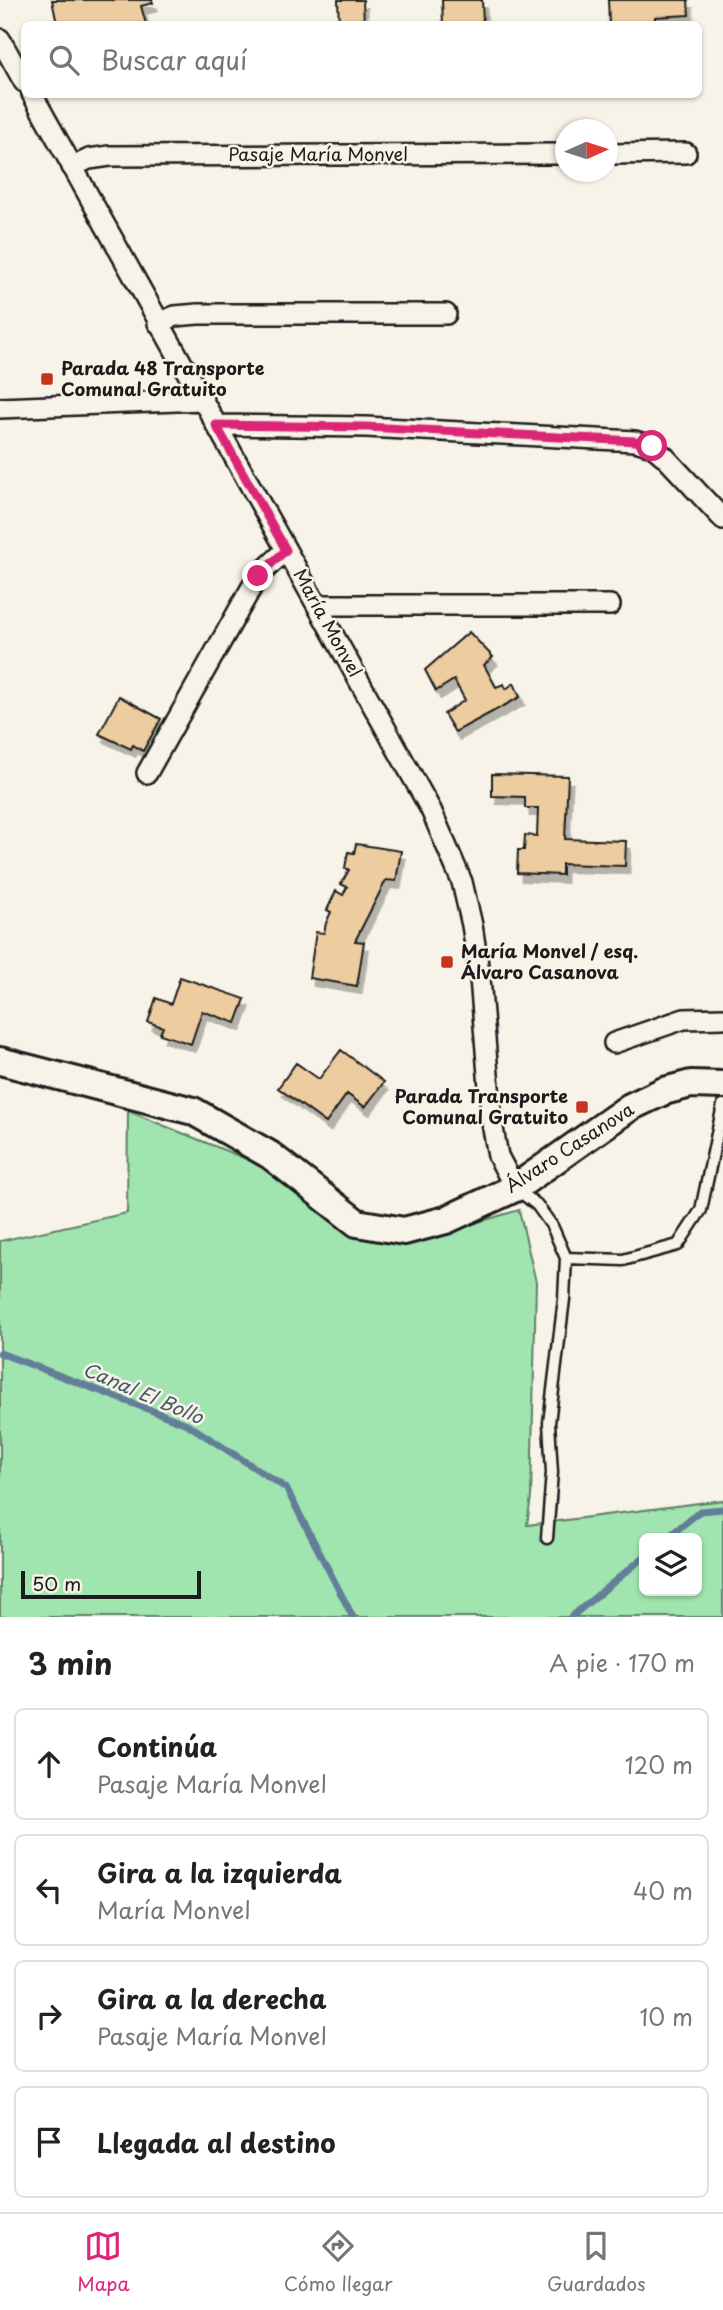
<!DOCTYPE html>
<html lang="es">
<head>
<meta charset="utf-8">
<style>
	:root { --surface:#fff; --page:#f2f2f2; --text:#222; --muted:#767676; --line:#e0e0e0; --accent:#db2777 }
	body { margin:0; font-family:"Playpen Sans",sans-serif; background:var(--page); color:var(--text) }
	.controls { position:absolute; right:21px; bottom:21px; display:grid; overflow:hidden; border-radius:10px; box-shadow:0 2px 5px #0004 }
	.controls button { width:63px; height:63px; display:grid; place-items:center; padding:0; border:0; border-bottom:2px solid var(--line); background:var(--surface); color:var(--text); font:35px sans-serif }
	.compass { position:absolute; left:555px; top:119px; width:63px; height:63px; border-radius:50%; background:var(--surface); box-shadow:0 2px 5px #0004; rotate:87deg }
	.scale { position:absolute; left:21px; bottom:18px; width:180px; box-sizing:border-box; padding-left:7px; border:4px solid #1c1c1c; border-top:0; font-size:19px; line-height:24px; white-space:nowrap; color:#1c1c1c; -webkit-text-stroke:5px #f7f3e8; paint-order:stroke }
	.stop { position:absolute; width:21px; height:21px; margin:-16px; border:5px solid #db2777; border-radius:50%; background:#fff }
	.stop.end { background:#db2777; border-color:#fff; box-shadow:0 2px 7px #0008 }
	.list { margin:0; padding:0; list-style:none }
	h2 { display:flex; justify-content:space-between; align-items:center; height:91px; margin:0; padding:0 28px; font-size:30px }
	h2 small { font-size:23px; font-weight:400; color:var(--muted) }
	.list li { display:grid; grid-template-columns:46px 1fr auto; gap:21px; align-items:center; box-sizing:border-box; height:112px; margin:0 14px 14px; padding:0 14px; border:2px solid var(--line); border-radius:10px }
	.list b { display:block; font-size:26px; white-space:nowrap }
	.list p { margin:0; font-size:23px; white-space:nowrap; color:var(--muted) }
	.list em { font-size:23px; font-style:normal; color:var(--muted) }
	.icon { flex:none; width:38px; height:38px; fill:none; stroke:currentColor; stroke-width:2; stroke-linecap:round; stroke-linejoin:round }
	.map { position:relative; flex:none; width:723px; height:1617px; overflow:hidden }
	.search { position:absolute; background:var(--surface); box-shadow:0 2px 5px #0004; left:21px; right:21px; top:21px; height:77px; display:flex; align-items:center; gap:18px; box-sizing:border-box; padding:0 24px; border-radius:10px; color:var(--muted); font-size:26px }
	.sheet { height:595px; background:var(--surface) }
	nav { display:flex; justify-content:space-around; align-items:center; box-sizing:border-box; height:98px; border-top:2px solid var(--line); background:var(--surface); font-size:19px; color:var(--muted) }
	nav a { display:grid; justify-items:center; gap:4px }
	nav .on { color:var(--accent) }
	.map>svg:first-child { display:block }
	.green { fill:#a0e4af; stroke:#5e8066; stroke-width:2; fill-rule:evenodd }
	.lines { fill:none; stroke-linecap:round; stroke-linejoin:round }
	.stream { stroke:#637e99; stroke-width:7 }
	.building { fill:#edcc9f; stroke:#1c1c1c; stroke-width:2; filter:url(#shadow) }
	.lane-casing { stroke:#1c1c1c; stroke-width:15 }
	.street-casing { stroke:#1c1c1c; stroke-width:24 }
	.secondary-casing { stroke:#1c1c1c; stroke-width:32 }
	.lane { stroke:#f7f3e8; stroke-width:10 }
	.street { stroke:#f7f3e8; stroke-width:19 }
	.secondary { stroke:#f7f3e8; stroke-width:26 }
	.route { stroke:#db2777; stroke-width:9 }
	.poi-dot { fill:#c8321e; stroke:#f7f3e8; stroke-width:2.5 }
	.labels { text-anchor:middle; stroke-width:5; stroke-linejoin:round; paint-order:stroke }
	.street-label { font-size:18px; fill:#1c1c1c; stroke:#f7f3e8 }
	.poi-label { font-size:18px; font-weight:bold; fill:#1c1c1c; stroke:#f7f3e8; text-anchor:start }
	.water-label { font-size:19px; font-style:italic; fill:#465565; stroke:#f7f3e8 }
</style>
</head>
<body>
<div class="map">
<svg width="723" height="1617" viewBox="0 0 723 1617">
	<defs>
		<filter id="shadow"><feDropShadow dx="4.5" dy="8" stdDeviation="0" flood-color="#0004"/></filter>
	</defs>
	<rect width="100%" height="100%" fill="#f7f3e8"/>
	<filter id="ink" filterUnits="userSpaceOnUse"><feTurbulence type="fractalNoise" baseFrequency=".0143" numOctaves="2"/><feDisplacementMap in="SourceGraphic" scale="14" xChannelSelector="R" yChannelSelector="G"/><feConvolveMatrix kernelMatrix="1 2 1 2 8 2 1 2 1" color-interpolation-filters="sRGB"/></filter>
	<g filter="url(#ink)">
		<path class="green" d="M128 1111 261 1165 358 1238 418 1240 519 1210 536 1282 531 1497 527 1525 723 1500V1617H0V1241L127 1213ZM644 1538H697V1591H644Z"/>
		<g class="lines">
			<path class="stream" d="M0 1353 187 1424 286 1488 353 1617
				M667 1538 700 1511 723 1509
				M571 1617 644 1557"/>
		</g>
		<path class="building" d="M52 0H152L153 3 141 6 146 24H57Z
			M338 0H363L364 24H339Z
			M442 0H482L483 24H443Z
			M608 0H688L689 15 655 17V24H609Z
			M469 632 493 657 484 665 496 687 504 684 506 689 514 683 520 697 455 732 444 714 465 700 454 680 436 691 425 670Z
			M119 696 161 719 143 751 133 745 131 749 99 734Z
			M492 774 568 776 565 839 626 841 625 866 562 864V875L517 873 518 850H524L525 835 537 836 538 808H525V797L492 796Z
			M356 844 401 851 396 881 386 880 355 941 364 942 357 986 309 978 316 932 324 933 326 923 331 912 327 910 336 891 343 895 347 887 341 884 349 870 345 868 348 852 354 853Z
			M180 977 245 999 236 1023 202 1011 191 1044 160 1034 163 1027 148 1022 156 998 171 1004Z
			M341 1050 384 1082 365 1107 347 1094 326 1123 278 1088 296 1063 319 1079Z"/>
		<g class="lines">
			<defs>
				<path id="lane" d="M518 1190 537 1205 552 1226 566 1258 564 1299 549 1423 552 1472 547 1538
					M566 1258 623 1260 678 1245 701 1210 723 1105"/>
				<path id="street" d="M0 39 24 82
					M32 94 431 810 462 882 472 925 480 978 492 1123 498 1156 515 1188
					M608 154 686 153
					M72 167 89 159 110 156 566 154
					M158 323 175 316 198 314H446
					M0 408 202 400
					M216 425 366 427 635 441 652 446 665 457 723 519
					M317 605H610
					M147 773 258 576 286 550
					M614 1043 684 1019 723 1018"/>
				<path id="secondary" d="M0 1061 193 1111 270 1155 357 1223 404 1231 446 1220 515 1188 630 1107 664 1091 691 1084 723 1085"/>
			</defs>
			<use href="#lane" class="lane-casing"/>
			<use href="#street" class="street-casing"/>
			<use href="#secondary" class="secondary-casing"/>
			<use href="#lane" class="lane"/>
			<use href="#street" class="street"/>
			<use href="#secondary" class="secondary"/>
		</g>
	</g>
	<g class="lines" filter="url(#ink)">
		<path class="route" d="M258 576 286 550 216 425 366 427 635 441 652 446"/>
	</g>
	<g class="poi-dot">
		<rect x="40" y="372" width="14" height="14" rx="3.5"/>
		<rect x="440" y="955" width="14" height="14" rx="3.5"/>
		<rect x="575" y="1100" width="14" height="14" rx="3.5"/>
	</g>
	<g class="labels">
		<g class="street-label">
			<text x="318" y="161">Pasaje María Monvel</text>
			<text transform="translate(327 623) rotate(61)" y="6">María Monvel</text>
			<text transform="translate(570 1148) rotate(-33)" y="6">Álvaro Casanova</text>
		</g>
		<g class="poi-label">
			<text x="61" y="375">Parada 48 Transporte<tspan x="61" dy="21">Comunal Gratuito</tspan></text>
			<text x="461" y="958">María Monvel / esq.<tspan x="461" dy="21">Álvaro Casanova</tspan></text>
			<text x="568" y="1103" text-anchor="end">Parada Transporte<tspan x="568" dy="21">Comunal Gratuito</tspan></text>
		</g>
		<g class="water-label">
			<text transform="translate(143 1393) rotate(23)" y="7">Canal El Bollo</text>
		</g>
	</g>
</svg>
<div class="controls">
<button><svg class="icon" aria-label="layers" viewBox="0 0 24 24"><path d="M12 4l9 5-9 5-9-5zM3 14l9 5 9-5"/></svg></button>
</div>
<svg class="compass" viewBox="-18 -18 36 36"><path d="M0-13l5 13h-10z" fill="#e53935"/><path d="M0 13l5-13h-10z" fill="#767676"/></svg>
<div class="scale">50 m</div>
<div class="stop" style="left:652px;top:446px"></div>
<div class="stop end" style="left:258px;top:576px"></div>
<div class="search"><svg class="icon" aria-label="search" viewBox="0 0 24 24"><circle cx="10" cy="10" r="6"/><path d="M15 15l6 6"/></svg>Buscar aquí</div>
</div>
<section class="sheet">
<h2>3 min<small>A pie · 170 m</small></h2>
<ul class="list">
<li><svg class="icon" aria-label="ahead" viewBox="0 0 24 24"><path d="M12 20V5M6 11l6-6 6 6"/></svg><div><b>Continúa</b><p>Pasaje María Monvel</p></div><em>120 m</em></li>
<li><svg class="icon" aria-label="left" viewBox="0 0 24 24"><path d="M17 20v-9H6M10 6l-5 5 5 5"/></svg><div><b>Gira a la izquierda</b><p>María Monvel</p></div><em>40 m</em></li>
<li><svg class="icon" aria-label="right" viewBox="0 0 24 24"><path d="M7 20v-9h11M14 6l5 5-5 5"/></svg><div><b>Gira a la derecha</b><p>Pasaje María Monvel</p></div><em>10 m</em></li>
<li><svg class="icon" aria-label="arrive" viewBox="0 0 24 24"><path d="M6 21V4h12l-3 4 3 4H6"/></svg><div><b>Llegada al destino</b></div></li>
</ul>
</section>
<nav>
<a class="on"><svg class="icon" aria-label="map" viewBox="0 0 24 24"><path d="M3 6l6-2 6 2 6-2v14l-6 2-6-2-6 2zM9 4v14M15 6v14"/></svg>Mapa</a>
<a><svg class="icon" aria-label="directions" viewBox="0 0 24 24"><path d="M12 3l9 9-9 9-9-9zM9 14v-3h6M13 9l2 2-2 2"/></svg>Cómo llegar</a>
<a><svg class="icon" aria-label="saved" viewBox="0 0 24 24"><path d="M7 4h10v16l-5-4-5 4z"/></svg>Guardados</a>
</nav>
</body>
</html>
